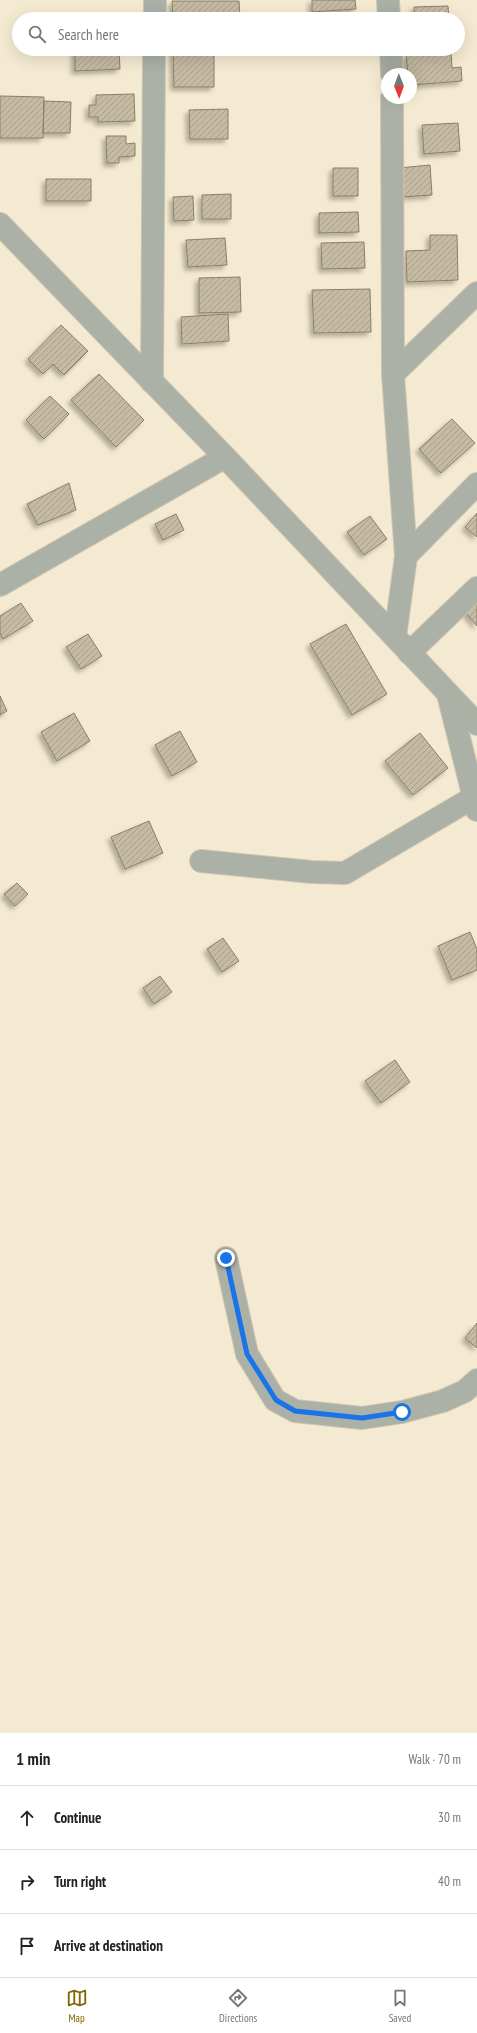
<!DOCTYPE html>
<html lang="en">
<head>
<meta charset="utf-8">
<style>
	:root { --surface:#fff; --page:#f2f2f2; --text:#222; --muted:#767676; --line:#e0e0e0; --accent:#826600 }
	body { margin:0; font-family:"PT Sans Narrow",sans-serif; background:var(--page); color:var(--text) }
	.compass { position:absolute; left:381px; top:68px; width:36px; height:36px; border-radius:50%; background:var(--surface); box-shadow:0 4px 16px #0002; rotate:179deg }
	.stop { position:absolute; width:12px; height:12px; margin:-9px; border:3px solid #1a73e8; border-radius:50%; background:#fff }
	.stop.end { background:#1a73e8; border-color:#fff; box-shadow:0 1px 4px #0008 }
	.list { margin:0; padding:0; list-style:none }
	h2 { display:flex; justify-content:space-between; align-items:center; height:52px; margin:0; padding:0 16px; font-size:17px }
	h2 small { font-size:13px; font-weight:400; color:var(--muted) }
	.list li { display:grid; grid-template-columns:26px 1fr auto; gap:12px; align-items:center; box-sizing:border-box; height:64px; padding:0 16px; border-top:1px solid var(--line) }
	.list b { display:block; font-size:15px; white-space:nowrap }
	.list em { font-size:13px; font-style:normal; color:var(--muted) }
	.icon { flex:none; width:22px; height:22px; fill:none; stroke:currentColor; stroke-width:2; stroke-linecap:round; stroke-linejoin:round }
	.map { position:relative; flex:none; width:477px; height:1733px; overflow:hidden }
	.search { position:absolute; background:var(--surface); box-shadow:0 4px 16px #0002; left:12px; right:12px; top:12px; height:44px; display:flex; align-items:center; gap:10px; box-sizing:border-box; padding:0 14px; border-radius:22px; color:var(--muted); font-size:15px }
	.sheet { height:244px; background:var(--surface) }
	nav { display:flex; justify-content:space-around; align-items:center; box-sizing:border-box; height:56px; border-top:1px solid var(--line); background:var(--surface); font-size:11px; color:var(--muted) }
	nav a { display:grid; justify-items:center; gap:2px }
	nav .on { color:var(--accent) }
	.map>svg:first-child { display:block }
	.building { fill:url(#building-hatch); stroke:#897f69; filter:url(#shadow) }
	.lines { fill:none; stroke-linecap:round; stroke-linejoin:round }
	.minor-casing { stroke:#cfc6b0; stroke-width:24 }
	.tertiary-casing { stroke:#cfc6b0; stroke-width:24 }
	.minor { stroke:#abb1a7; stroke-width:22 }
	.tertiary { stroke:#abb1a7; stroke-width:22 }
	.route { stroke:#1a73e8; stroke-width:5 }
</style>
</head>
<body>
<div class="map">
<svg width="477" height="1733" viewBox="0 0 477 1733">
	<defs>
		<pattern id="building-hatch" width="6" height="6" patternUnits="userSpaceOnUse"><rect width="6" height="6" fill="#c5bba3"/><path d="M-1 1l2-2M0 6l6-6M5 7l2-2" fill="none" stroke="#a9a08c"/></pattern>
		<filter id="shadow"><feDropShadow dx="-3.5" dy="3.5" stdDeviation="2" flood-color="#0004"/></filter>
	</defs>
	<rect width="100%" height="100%" fill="#f4ead1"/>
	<path class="building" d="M312 0H355L356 9 312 12Z
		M172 1H239L240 19H173Z
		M448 6 449 19H414V7Z
		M75 49H119L120 69 75 71Z
		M173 49H214V87H174Z
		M451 51 452 68 461 67 462 81 411 85V74H408L406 54Z
		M134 94 135 121 98 122V117H89V105H96V95Z
		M0 96 44 97 43 138H0Z
		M44 101 71 102 70 133H43Z
		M228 109V139H190L189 110Z
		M458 123 460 151 424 154 422 125Z
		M106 136H126V144L135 143V156L119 157V163H107Z
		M430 165 432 195 401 197 399 168Z
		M333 168H358V196H333Z
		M46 179H91V201H46Z
		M231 194V219H202V195Z
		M193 196 194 220 174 221 173 197Z
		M358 212 359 232 319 233V213Z
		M430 235H457L458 280 407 282 406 251 430 250Z
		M225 238 227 265 188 267 186 240Z
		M364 242 365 268 322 269 321 243Z
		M240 277 241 312 199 313V278Z
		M370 289 371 332 314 333 312 290Z
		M228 314 229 341 182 344 181 317Z
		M61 325 88 351 64 375 53 364 43 374 28 359Z
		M99 374 144 420 116 447 71 400Z
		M50 396 69 414 44 439 26 420Z
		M452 419 475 443 441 473 419 449Z
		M69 483 76 510 38 525 27 504Z
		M477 513V537L465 527Z
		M176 514 184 530 163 540 155 524Z
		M370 516 387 539 364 555 347 532Z
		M477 594V626L461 607Z
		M21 603 33 621 3 639 0 633V616Z
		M346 624 387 694 352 715 310 644Z
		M88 634 102 656 81 669 66 647Z
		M0 696 7 711 0 715Z
		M74 713 90 741 57 761 41 732Z
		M180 731 197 762 172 776 155 745Z
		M420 733 448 768 413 795 385 761Z
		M149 821 163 853 125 869 111 837Z
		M17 883 28 894 15 906 4 894Z
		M470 932 477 949V970L452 980 438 946Z
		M223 938 239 961 222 972 207 949Z
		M160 976 172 992 154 1004 143 988Z
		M395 1060 410 1082 381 1103 365 1081Z
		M477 1323V1348L465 1338Z"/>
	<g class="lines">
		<defs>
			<path id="minor" d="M388 0 389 19
				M155 19V0
				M391 49 392 74
				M392 98 393 374 406 556 395 637
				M393 374 477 293
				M152 382 154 49
				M406 556 477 484
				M0 585 225 457
				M409 653 477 588
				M448 694 477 810
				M201 861 312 872 345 873 474 797
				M226 1258 247 1354 275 1400 295 1411 362 1418 402 1412 443 1401 465 1391 477 1380"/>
			<path id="tertiary" d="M0 224 225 457 477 724"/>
		</defs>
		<use href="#minor" class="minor-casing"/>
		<use href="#tertiary" class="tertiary-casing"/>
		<use href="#minor" class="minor"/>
		<use href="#tertiary" class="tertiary"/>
	</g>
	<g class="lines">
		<path class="route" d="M226 1258 247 1354 276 1400 295 1411 362 1418 402 1412"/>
	</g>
</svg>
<svg class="compass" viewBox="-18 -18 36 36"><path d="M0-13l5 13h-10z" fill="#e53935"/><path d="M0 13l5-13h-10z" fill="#767676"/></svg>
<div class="stop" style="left:402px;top:1412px"></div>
<div class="stop end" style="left:226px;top:1258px"></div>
<div class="search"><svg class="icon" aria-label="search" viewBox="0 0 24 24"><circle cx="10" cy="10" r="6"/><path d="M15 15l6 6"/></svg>Search here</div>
</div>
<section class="sheet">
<h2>1 min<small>Walk · 70 m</small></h2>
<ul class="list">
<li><svg class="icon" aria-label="ahead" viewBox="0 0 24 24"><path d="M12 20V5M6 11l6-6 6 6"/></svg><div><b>Continue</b></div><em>30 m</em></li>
<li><svg class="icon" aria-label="right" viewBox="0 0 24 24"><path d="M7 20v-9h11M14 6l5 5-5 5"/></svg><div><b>Turn right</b></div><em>40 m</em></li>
<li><svg class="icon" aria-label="arrive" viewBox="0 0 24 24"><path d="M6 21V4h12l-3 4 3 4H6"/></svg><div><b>Arrive at destination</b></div></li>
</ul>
</section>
<nav>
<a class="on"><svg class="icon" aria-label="map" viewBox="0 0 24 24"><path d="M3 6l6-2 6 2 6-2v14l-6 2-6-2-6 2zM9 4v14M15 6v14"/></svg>Map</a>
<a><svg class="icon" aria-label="directions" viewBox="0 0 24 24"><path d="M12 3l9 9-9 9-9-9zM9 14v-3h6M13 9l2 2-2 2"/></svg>Directions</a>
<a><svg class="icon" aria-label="saved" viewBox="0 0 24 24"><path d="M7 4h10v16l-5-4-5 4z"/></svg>Saved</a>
</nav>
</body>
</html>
